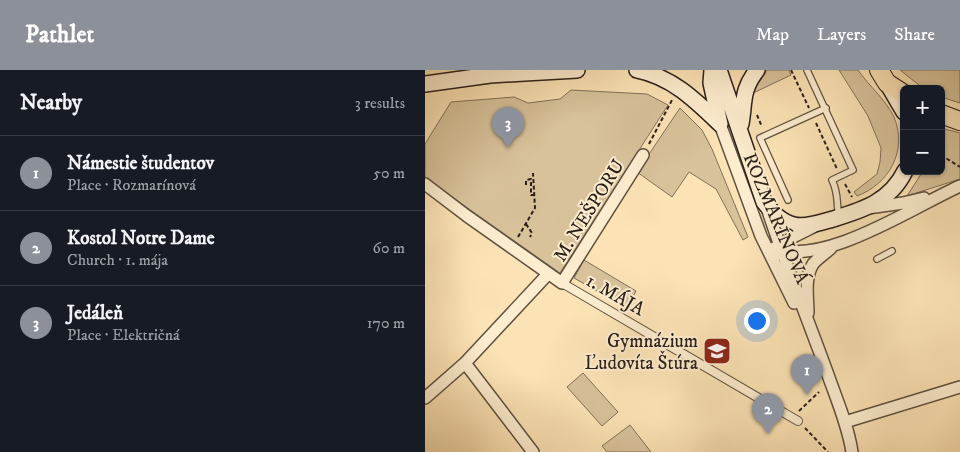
<!DOCTYPE html>
<html lang="en">
<head>
<meta charset="utf-8">
<style>
	:root { --surface:#171b24; --page:#242831; --text:#f1f3f6; --muted:#9ea1a6; --line:#363941; --accent:#8c9099 }
	body { margin:0; font-family:"IM FELL DW Pica",serif; background:var(--page); color:var(--text) }
	.controls { position:absolute; right:15px; top:15px; display:grid; overflow:hidden; border-radius:8px; box-shadow:0 1px 4px #0004 }
	.controls button { width:45px; height:45px; display:grid; place-items:center; padding:0; border:0; border-bottom:1px solid var(--line); background:var(--surface); color:var(--text); font:25px sans-serif }
	.you { position:absolute; left:331px; top:250px; width:18px; height:18px; margin:-12px; border:4px solid #fff; border-radius:50%; background:#1a73e8; box-shadow:0 0 0 8px #1a73e833 }
	.badge { display:grid; place-items:center; width:32px; height:32px; border-radius:50%; background:var(--accent); color:#fff; font-size:16px; font-weight:700 }
	.pin { position:absolute; translate:-50% -41px; filter:drop-shadow(0 1px 2px #0008) }
	.pin::after { content:''; position:absolute; top:26px; width:18px; height:15px; background:inherit; clip-path:polygon(0 0,100% 0,50% 100%) }
	.list { margin:0; padding:0; list-style:none }
	h2 { display:flex; justify-content:space-between; align-items:center; height:65px; margin:0; padding:0 20px; font-size:21px }
	h2 small { font-size:16px; font-weight:400; color:var(--muted) }
	.list li { display:grid; grid-template-columns:32px 1fr auto; gap:15px; align-items:center; box-sizing:border-box; height:75px; padding:0 20px; border-top:1px solid var(--line) }
	.list b { display:block; font-size:19px; white-space:nowrap }
	.list p { margin:0; font-size:16px; white-space:nowrap; color:var(--muted) }
	.list em { font-size:16px; font-style:normal; color:var(--muted) }
	.map { position:relative; flex:none; width:535px; height:382px; overflow:hidden }
	header { display:flex; align-items:center; gap:30px; box-sizing:border-box; height:70px; padding:0 25px; background:var(--accent); color:#fff }
	header strong { font-size:24px }
	nav { display:flex; gap:28px; margin-inline-start:auto; font-size:18px }
	main { display:flex }
	aside { flex:1; background:var(--surface) }
	.map>svg:first-child { display:block }
	.green { fill:#d8c29a; stroke:#817159 }
	.lines { fill:none; stroke-linecap:round; stroke-linejoin:round }
	.service-casing { stroke:#5e513f; stroke-width:8 }
	.pedestrian-casing { stroke:#5e513f; stroke-width:10 }
	.minor-casing { stroke:#5e513f; stroke-width:14 }
	.secondary-casing { stroke:#2a2018; stroke-width:18 }
	.primary-casing { stroke:#2a2018; stroke-width:20 }
	.path { stroke:#2a2018; stroke-width:2; stroke-dasharray:4 2.5; stroke-linecap:butt }
	.service { stroke:#fdedcf; stroke-width:5.5 }
	.pedestrian { stroke:#fdedcf; stroke-width:8 }
	.minor { stroke:#fdedcf; stroke-width:11 }
	.secondary { stroke:#fdedcf; stroke-width:15 }
	.primary { stroke:#fce3b5; stroke-width:18 }
	.labels { text-anchor:middle; stroke-width:4; stroke-linejoin:round; paint-order:stroke }
	.street-label { font-size:19px; fill:#2a2018; stroke:#fdedcf }
	.poi-label { font-size:19px; fill:#2a2018; stroke:#fdedcf; text-anchor:end }
</style>
</head>
<body>
<header>
<strong>Pathlet</strong>
<nav><a>Map</a><a>Layers</a><a>Share</a></nav>
</header>
<main>
<aside>
<h2>Nearby<small>3 results</small></h2>
<ul class="list">
<li><span class="badge">1</span><div><b>Námestie študentov</b><p>Place · Rozmarínová</p></div><em>50 m</em></li>
<li><span class="badge">2</span><div><b>Kostol Notre Dame</b><p>Church · 1. mája</p></div><em>60 m</em></li>
<li><span class="badge">3</span><div><b>Jedáleň</b><p>Place · Električná</p></div><em>170 m</em></li>
</ul>
</aside>
<div class="map">
<svg width="535" height="382" viewBox="0 0 535 382">
	<rect width="100%" height="100%" fill="#fce3b5"/>
	<filter id="stains"><feTurbulence type="fractalNoise" baseFrequency=".004" numOctaves="4"/><feColorMatrix values="0 0 0 0 .2 0 0 0 0 .09 0 0 0 0 .02 0 0 0 .5 -.17"/></filter>
	<radialGradient id="worn" r=".72"><stop offset=".6" stop-color="#630" stop-opacity="0"/><stop offset="1" stop-color="#630" stop-opacity=".3"/></radialGradient>
	<path class="green" d="M342 0H364L366 5 324 25 330 10 334 12Z
		M414 0H433C444 16 461 30 469 47 483 81 464 114 432 126L429 122 452 104 455 92 456 78 443 46Z
		M475 0H535V33L516 27V19H499Z
		M146 20 222 24 243 35 135 203 0 108V74L26 32 89 27 103 33 135 29Z
		M255 38 277 60 287 79 323 167 318 170 291 119 264 102 247 127 212 102Z
		M516 58 535 63V109L482 126 498 101H516Z
		M159 190 211 221 202 238 149 208Z
		M158 303 193 342 177 356 142 317Z
		M205 355 226 382H182L177 376Z"/>
	<g class="lines">
		<defs>
			<path id="service" d="M382 0 428 100 407 110C414 124 411 133 414 146
				M363 130 335 68 401 38
				M452 189 467 181"/>
			<path id="pedestrian" d="M137 213 373 351"/>
			<path id="minor" d="M295 54 336 166 369 233
				M0 114 42 146 137 213 218 85
				M342 138C360 193 382 247 402 302 411 328 423 355 427 382
				M443 138 478 133 499 128
				M349 178C399 197 488 137 535 116
				M354 184 366 168 388 157
				M383 243C383 228 379 208 388 194 393 188 401 183 406 178
				M40 293 108 382
				M0 328 40 293 123 204
				M420 352 535 317"/>
			<path id="secondary" d="M212 0C247 7 270 30 295 54
				M287 0 286 13 295 54
				M294 0 339 132C347 142 356 152 369 155 381 158 397 152 408 149 437 140 465 132 480 101
				M462 13 479 42
				M0 14 65 5 152 0
				M316 54C320 31 316 21 332 0"/>
			<path id="primary" d="M454 0 462 13 479 24
				M516 44 535 51"/>
		</defs>
		<use href="#service" class="service-casing"/>
		<use href="#pedestrian" class="pedestrian-casing"/>
		<use href="#minor" class="minor-casing"/>
		<use href="#secondary" class="secondary-casing"/>
		<use href="#primary" class="primary-casing"/>
		<path class="path" d="M366 0 384 38
			M332 45 337 57
			M391 53 412 99
			M224 74 247 30
			M516 85 535 97
			M420 114 427 127
			M101 115V110L106 109V125H109
			M101 154 107 163 105 167
			M93 167 110 138 108 103
			M374 341 394 322
			M380 358 403 382"/>
		<use href="#service" class="service"/>
		<use href="#pedestrian" class="pedestrian"/>
		<use href="#minor" class="minor"/>
		<use href="#secondary" class="secondary"/>
		<use href="#primary" class="primary"/>
	</g>
	<defs>
		<symbol id="school-square" viewBox="-11 -11 22 22"><rect x="-9" y="-9" width="18" height="18" rx="4" fill="#8f2418" stroke="#fdedcf"/><path d="M0-5L7-2L0 1L-7-2ZM-4 1L0 2.5L4 1V4Q0 6-4 4Z" fill="#fff"/></symbol>
	</defs>
	<g fill-rule="evenodd">
		<use href="#school-square" x="276" y="265" width="32" height="32"/>
	</g>
	<g class="labels">
		<g class="street-label">
			<text transform="translate(163 140) rotate(-58)" y="7">M. NEŠPORU</text>
			<text transform="translate(352 148) rotate(67)" y="7">ROZMARÍNOVÁ</text>
			<text transform="translate(191 224) rotate(30)" y="7">1. MÁJA</text>
		</g>
		<g class="poi-label">
			<text x="273" y="277">Gymnázium<tspan x="273" dy="22">Ľudovíta Štúra</tspan></text>
		</g>
	</g>
	<rect width="100%" height="100%" filter="url(#stains)"/>
	<rect width="100%" height="100%" fill="url(#worn)"/>
</svg>
<div class="controls">
<button>+</button>
<button>−</button>
</div>
<div class="you"></div>
<div class="pin badge" style="left:382px;top:325px">1</div>
<div class="pin badge" style="left:343px;top:364px">2</div>
<div class="pin badge" style="left:83px;top:78px">3</div>
</div>
</main>
</body>
</html>
